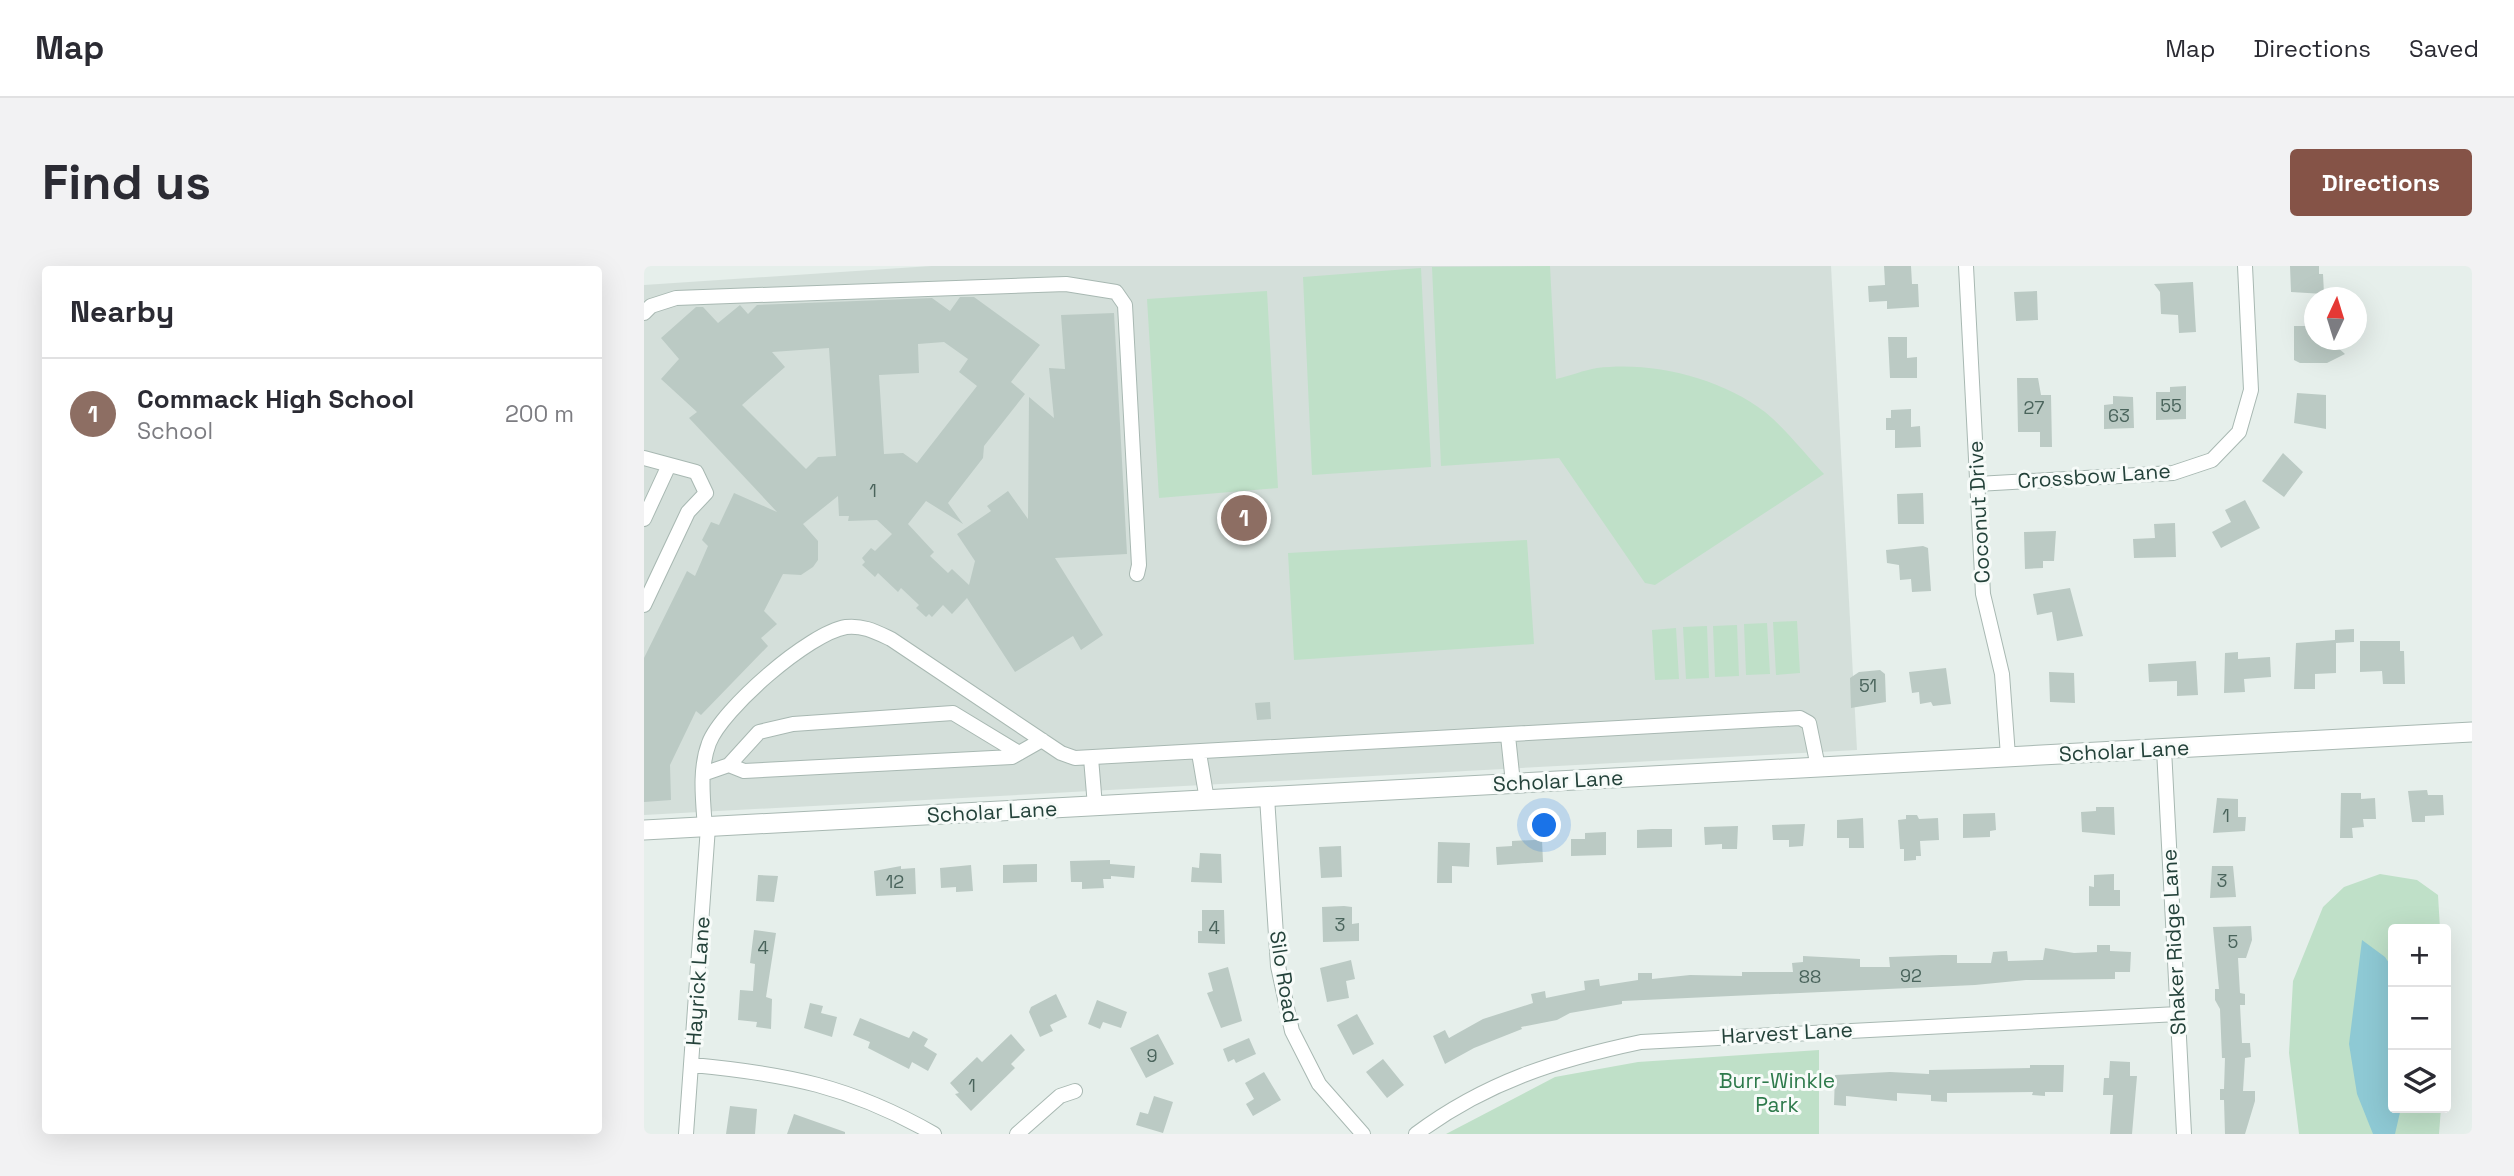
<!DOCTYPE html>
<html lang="en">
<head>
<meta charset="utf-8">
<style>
	:root { --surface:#fff; --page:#f2f2f3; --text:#2b2b33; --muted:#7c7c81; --line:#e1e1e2; --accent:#855347 }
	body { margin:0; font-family:"Space Grotesk",sans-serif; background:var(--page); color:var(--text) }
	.controls { position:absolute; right:21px; bottom:21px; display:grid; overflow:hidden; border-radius:7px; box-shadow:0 7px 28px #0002 }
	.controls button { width:63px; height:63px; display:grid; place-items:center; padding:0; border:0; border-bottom:2px solid var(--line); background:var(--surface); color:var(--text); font:35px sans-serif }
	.compass { position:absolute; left:1660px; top:21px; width:63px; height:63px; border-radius:50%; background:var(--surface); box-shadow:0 7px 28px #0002; rotate:4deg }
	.you { position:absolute; left:901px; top:560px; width:24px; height:24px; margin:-18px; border:5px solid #fff; border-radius:50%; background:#1a73e8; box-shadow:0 0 0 10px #1a73e833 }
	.badge { display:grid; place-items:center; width:46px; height:46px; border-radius:50%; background:var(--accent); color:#fff; font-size:23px; font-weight:700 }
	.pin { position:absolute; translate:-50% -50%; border:4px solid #fff; box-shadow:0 2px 7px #0006 }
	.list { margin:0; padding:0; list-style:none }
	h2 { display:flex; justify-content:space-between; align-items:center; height:91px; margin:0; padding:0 28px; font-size:30px }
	h2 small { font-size:23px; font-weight:400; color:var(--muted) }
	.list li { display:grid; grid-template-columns:46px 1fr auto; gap:21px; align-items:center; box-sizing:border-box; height:112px; padding:0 28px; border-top:2px solid var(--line) }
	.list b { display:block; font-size:26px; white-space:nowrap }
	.list p { margin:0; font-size:23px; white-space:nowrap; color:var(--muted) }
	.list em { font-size:23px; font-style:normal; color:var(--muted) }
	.icon { flex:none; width:38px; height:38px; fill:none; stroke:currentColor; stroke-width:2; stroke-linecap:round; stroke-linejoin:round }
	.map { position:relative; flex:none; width:1828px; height:868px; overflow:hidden; border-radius:7px }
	header { display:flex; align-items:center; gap:42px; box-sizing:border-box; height:98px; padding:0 35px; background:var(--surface); border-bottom:2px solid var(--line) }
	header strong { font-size:33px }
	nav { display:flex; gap:38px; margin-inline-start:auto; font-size:24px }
	.intro { display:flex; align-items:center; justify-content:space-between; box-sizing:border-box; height:168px; padding:0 42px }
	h1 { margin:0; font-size:49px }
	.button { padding:18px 32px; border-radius:7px; background:var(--accent); color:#fff; font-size:24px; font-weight:700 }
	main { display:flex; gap:42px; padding:0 42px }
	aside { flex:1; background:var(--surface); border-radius:7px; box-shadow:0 7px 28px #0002 }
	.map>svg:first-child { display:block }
	.built { fill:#d4dfda }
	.green { fill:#bfe0c8 }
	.water { fill:#8ec9d4 }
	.building { fill:#bbcac4; fill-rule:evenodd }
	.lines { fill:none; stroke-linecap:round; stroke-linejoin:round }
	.minor-casing { stroke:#a8b8b2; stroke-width:16 }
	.tertiary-casing { stroke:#a8b8b2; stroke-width:21 }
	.minor { stroke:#fff; stroke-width:14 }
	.tertiary { stroke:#fff; stroke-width:19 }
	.labels { text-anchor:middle; stroke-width:6; stroke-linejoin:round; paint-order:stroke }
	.number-label { font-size:18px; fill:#4a645c }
	.street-label { font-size:21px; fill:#24423a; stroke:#f7fbf9 }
	.park-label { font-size:21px; fill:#2d7a4b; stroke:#f7fbf9 }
</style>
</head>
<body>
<header>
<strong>Map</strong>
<nav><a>Map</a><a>Directions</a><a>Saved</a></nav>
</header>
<div class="intro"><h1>Find us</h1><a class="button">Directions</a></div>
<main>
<aside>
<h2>Nearby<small></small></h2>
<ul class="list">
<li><span class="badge" style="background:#8d6e63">1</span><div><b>Commack High School</b><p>School</p></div><em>200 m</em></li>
</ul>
</aside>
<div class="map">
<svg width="1828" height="868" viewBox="0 0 1828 868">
	<rect width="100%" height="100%" fill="#e6efeb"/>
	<path class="built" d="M287 0H1187L1213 484 0 549V19Z"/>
	<path class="green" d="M906 0 912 113C926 110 940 104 953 102 1009 95 1077 112 1121 146 1142 163 1161 188 1180 208L1011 319 1001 317 915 192 797 200 788 1Z
		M777 2 787 201 668 209 659 11Z
		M623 25 634 222 515 232 503 33Z
		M883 274 890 378 650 394 644 287Z
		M1153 355 1156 407 1132 409 1129 356Z
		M1123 357 1126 408 1102 409 1100 358Z
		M1093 359 1095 410 1071 411 1069 360Z
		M1063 360 1065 412 1042 413 1039 361Z
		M1032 362 1035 413 1011 414 1008 364Z
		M1736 608 1773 614 1794 629 1796 663H1749V842H1797L1795 868H1655L1645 787 1649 715 1679 641 1700 621Z
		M1175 784V868H802L911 811 994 796Z"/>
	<path class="water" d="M1718 674 1741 691 1749 703V842H1757L1751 868H1729L1713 828 1705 778Z"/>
	<path class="building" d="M1240 0H1267L1268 18H1274L1275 41 1243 43V35L1225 36 1224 20 1241 19Z
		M1646 0H1675V8H1679L1680 28 1647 26Z
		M1549 16 1552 66 1535 67 1534 49 1517 48 1516 26 1510 18Z
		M1393 25 1394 54 1372 55 1370 26Z
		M316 31H330L396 79 367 116 381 128 340 180 339 192 304 237 319 258 282 235 264 258 290 286 286 290 304 307 308 303 325 319 331 295 313 268 347 245 343 240 364 225 384 253 385 131 410 152 405 102 421 103 417 49 470 47 483 288 411 292 459 369 437 384 429 370 371 406 323 332 308 348 299 339 288 351 285 348 282 351 272 342 275 339 257 322 254 326 234 307 231 311 218 299 221 296 218 292 227 282 231 285 248 268 233 254 204 255 205 250H195L194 230 159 258 174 275V294L169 301 157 309 139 308 120 345 133 358 117 372 124 380 57 449 52 445 26 499 27 534 0 536V392L43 305 51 310 64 280 58 274 67 256 75 259 90 227 133 246 45 152 53 146 17 113 35 93 17 72 52 41H59L74 57 96 39 104 48 113 39 288 32 306 45ZM300 76 324 93 315 106 333 120 273 197 259 187 240 188 235 109 275 107 274 78ZM185 82 192 190 174 191 162 203 98 139 141 101 128 86Z
		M1650 60H1669L1670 74H1678V80H1692L1701 88 1683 97H1656L1650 94Z
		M1244 71H1263V92L1273 91V112H1246Z
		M1373 112H1394L1397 129H1407L1408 181H1396V166H1374Z
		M1542 120V153L1512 154V126H1526V121Z
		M1653 127 1682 129V163L1650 157Z
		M1469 130 1489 131 1490 162 1460 163V139L1469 138Z
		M1267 143V161L1276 160 1277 181 1251 182V164H1242V152H1247V144Z
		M1639 187 1659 206 1640 231 1618 215Z
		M1279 227 1280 258H1254L1253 228Z
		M1601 234 1616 262 1577 282 1568 266 1587 256 1581 244Z
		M1531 257 1532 291 1490 292 1489 273 1511 272 1510 258Z
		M1412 265 1410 295H1399V302L1381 303 1380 266Z
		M1279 280 1284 282 1287 325 1268 326 1267 313 1256 314 1255 299 1243 297 1242 284Z
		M1426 322 1439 370 1413 375 1408 346 1393 349 1389 328Z
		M1710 363V376L1692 377V407L1671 408V423H1650L1652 377 1691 374V364Z
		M1716 375H1756V385H1760L1761 418H1739L1738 405 1716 406Z
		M1594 386V393L1626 391 1627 411 1600 413 1601 426 1580 427 1581 387Z
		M1552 395 1554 429 1533 430V415L1505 416 1504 398Z
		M1302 402 1307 438 1289 440 1287 436 1276 438 1275 426 1268 427 1265 406Z
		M1236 404 1241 408 1242 436 1207 442 1206 412 1215 406Z
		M1405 406 1430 407 1431 437 1406 436Z
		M626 436 627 453 613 454 611 437Z
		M1783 524 1784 529H1799L1800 549 1781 550V556H1768L1764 525Z
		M1697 527H1717V533L1731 532 1732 553H1719L1720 561 1708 562 1709 572H1696Z
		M1573 532 1594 533V551H1602L1601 565 1569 567Z
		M1452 541H1470L1471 569 1438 566 1437 546 1452 545Z
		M1351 547 1352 564 1346 565V571L1319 572V548Z
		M1262 549H1273L1275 553 1294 552 1295 574 1276 575 1277 590H1272V594L1260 595V583H1256L1254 554 1262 553Z
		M1219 552 1220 582H1205V572H1193V554Z
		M1161 558 1159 580 1145 581V574H1129L1128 559Z
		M1094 560 1093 583H1078V578L1061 579 1060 561Z
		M1008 563H1028V581L993 582V564Z
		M962 566V589L927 590V573H941V567Z
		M890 574H898L899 596 853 599 852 581 868 580V575Z
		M794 576 826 577 825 601 808 600V617H793Z
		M697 580 698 611 677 612 675 581Z
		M556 587 577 588 578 617 547 616 548 601 555 602Z
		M466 594V598L491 600 490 612 467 610V613H459L460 622 438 623V616H427L426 595Z
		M393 598V616L359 617V599Z
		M327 599 329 625 312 626V621L297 622 296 602Z
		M257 600V603L271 602 272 628 232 630 230 605Z
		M1568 600H1589L1592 631 1566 632Z
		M1470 608V624H1476V640H1445V620L1450 621V609Z
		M114 609 134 610 130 636 112 635Z
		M700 640 708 641V658L715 657V675L679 676 678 641Z
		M558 644H580L581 678 554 677V665H558Z
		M1607 660 1608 674 1602 692H1594L1596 727 1601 728V739H1596L1598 777H1606L1607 791 1601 792 1599 825H1611V835L1601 868H1581L1580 834H1576V823H1580L1581 792H1578L1576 743 1571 734V723H1575L1569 661Z
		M110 664 132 667 122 731 128 733 127 763 112 761 113 756 94 754 96 724 109 725 111 698 106 697Z
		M1453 679H1466V685L1487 686 1486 706H1471V713L1382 714 1331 719 978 735V738L926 747 913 754 877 761 878 763 830 782 801 798 789 770 801 764 805 772 839 753 889 737 887 728 901 725 902 732 941 724 940 715 955 713 956 720 994 714V707H1008V713L1046 709 1098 710V706H1149L1148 697 1159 696V690L1216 693V701H1246L1245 691 1298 689H1313V697H1347L1349 686 1363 685 1364 695 1399 694 1401 682 1430 687 1453 686Z
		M707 694 711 713 702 715 705 732 683 736 676 702Z
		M584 701 598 755 577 762 563 727 569 725 564 707Z
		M412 728 423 751 406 759 409 765 396 771 385 746 387 741Z
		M453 734 483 746 477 762 459 756 456 763 444 758Z
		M166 737 179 740 177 747 193 751 188 771 160 762Z
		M713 748 730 778 709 789 693 759Z
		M216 752 265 772 269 765 284 773 280 780 293 788 284 805 268 796 265 803 224 782 226 776 209 769Z
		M367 768 381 784 367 798 371 802 327 845 311 828 315 827 306 817 333 791 338 796Z
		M514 768 530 798 502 812 486 782Z
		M605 772 612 788 592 797 590 793 584 796 579 783Z
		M739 793 760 819 743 832 722 806Z
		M1466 795 1486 796V810H1493L1488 868H1466L1469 829H1459L1460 812H1465Z
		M1386 799H1420L1419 826H1401V830L1388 829 1389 826 1303 827V836L1287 835V829L1253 827V835L1202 830V840L1190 839 1191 809 1246 806 1285 808V804L1386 802Z
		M620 806 637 834 609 850 602 838 610 833 601 817Z
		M510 830 529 836 519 867 492 859 496 846 504 848Z
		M86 840 113 843 111 868H82Z
		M150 848 201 866V868H143Z"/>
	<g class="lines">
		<defs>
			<path id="minor" d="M1322 0 1339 328 1358 408 1364 490
				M0 47 7 40 32 32 422 18 472 26 481 39 495 299 493 308
				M0 192 52 206 62 227 44 246 0 339
				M1333 218 1529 207 1568 194 1595 166 1607 124 1601 0
				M0 253 25 199
				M864 470 869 517
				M1520 483 1540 868
				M555 487 563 534
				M447 492 451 540
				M85 499 100 505 368 491 398 474
				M59 508 85 499 115 466 149 458 309 447 375 487
				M623 531 634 700 648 765 675 818 719 868
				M61 562C59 534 55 503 65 477 78 443 165 367 202 361 219 359 232 366 247 373L417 487 431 492 1156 452 1165 457 1174 501
				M49 799C143 808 206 820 290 868
				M42 868 64 561
				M373 868 416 830 431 825
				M772 868C842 816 912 794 997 776L1534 748"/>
			<path id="tertiary" d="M0 564 1828 466"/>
		</defs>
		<use href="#minor" class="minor-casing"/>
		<use href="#tertiary" class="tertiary-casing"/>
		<use href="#minor" class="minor"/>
		<use href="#tertiary" class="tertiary"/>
	</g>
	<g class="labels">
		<g class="number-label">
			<text x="1527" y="146">55</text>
			<text x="1390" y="148">27</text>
			<text x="1475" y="156">63</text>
			<text x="229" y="231">1</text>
			<text x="1224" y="426">51</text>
			<text x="1582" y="556">1</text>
			<text x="1578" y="621">3</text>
			<text x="251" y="622">12</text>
			<text x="696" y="665">3</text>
			<text x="570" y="668">4</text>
			<text x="1589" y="682">5</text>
			<text x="119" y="688">4</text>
			<text x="1267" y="716">92</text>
			<text x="1166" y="717">88</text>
			<text x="508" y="796">9</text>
			<text x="328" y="826">1</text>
		</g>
		<g class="street-label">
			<text transform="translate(1450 210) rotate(-4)" y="7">Crossbow Lane</text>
			<text transform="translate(1335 246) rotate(-93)" y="7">Coconut Drive</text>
			<text transform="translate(1480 485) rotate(-3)" y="7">Scholar Lane</text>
			<text transform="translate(914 515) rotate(-3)" y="7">Scholar Lane</text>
			<text transform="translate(348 546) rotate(-3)" y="7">Scholar Lane</text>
			<text transform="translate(1530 676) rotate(-93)" y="7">Shaker Ridge Lane</text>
			<text transform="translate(640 711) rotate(81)" y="7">Silo Road</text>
			<text transform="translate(54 715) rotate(-86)" y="7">Hayrick Lane</text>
			<text transform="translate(1143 767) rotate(-3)" y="7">Harvest Lane</text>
		</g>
		<g class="park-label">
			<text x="1133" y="822">Burr-Winkle<tspan x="1133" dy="24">Park</tspan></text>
		</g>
	</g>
</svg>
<div class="controls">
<button>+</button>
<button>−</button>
<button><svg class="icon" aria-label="layers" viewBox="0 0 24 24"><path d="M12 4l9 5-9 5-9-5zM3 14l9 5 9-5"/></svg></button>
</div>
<svg class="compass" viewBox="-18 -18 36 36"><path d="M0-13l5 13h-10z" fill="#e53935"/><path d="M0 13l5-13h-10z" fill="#7c7c81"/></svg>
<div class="you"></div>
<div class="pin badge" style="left:600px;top:252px;background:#8d6e63">1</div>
</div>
</main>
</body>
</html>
